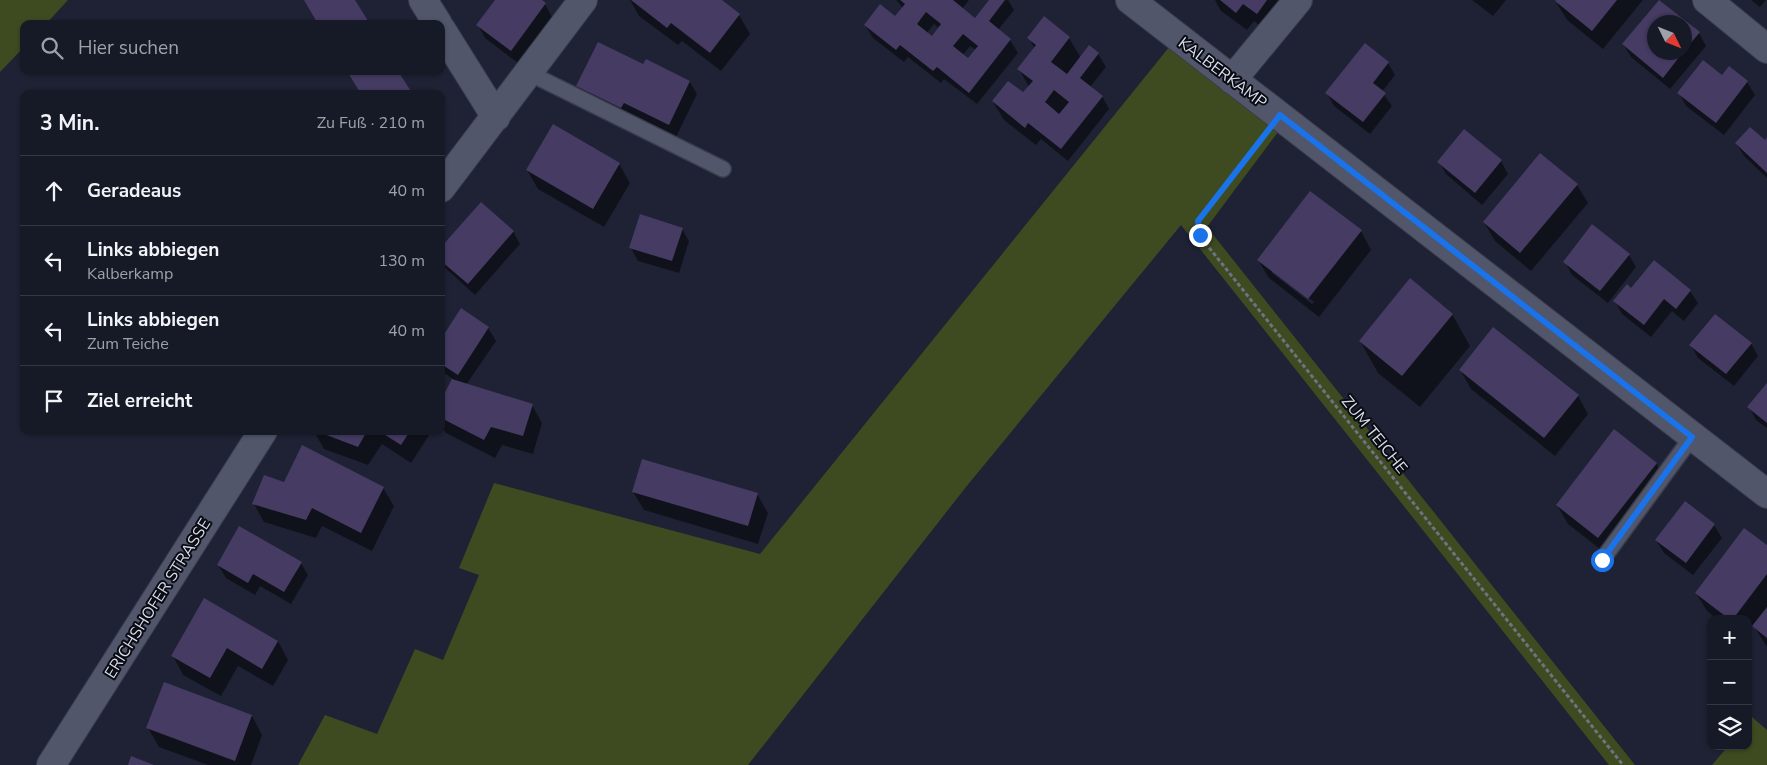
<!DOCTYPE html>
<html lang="de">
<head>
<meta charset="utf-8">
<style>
	:root { --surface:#161a27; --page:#1f232f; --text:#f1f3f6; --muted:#9ea1a7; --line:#353844 }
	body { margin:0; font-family:"Nunito Sans",sans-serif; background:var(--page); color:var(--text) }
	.controls { position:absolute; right:15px; bottom:15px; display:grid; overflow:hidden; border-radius:10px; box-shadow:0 1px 4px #0004 }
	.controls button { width:45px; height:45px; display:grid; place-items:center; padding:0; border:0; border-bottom:1px solid var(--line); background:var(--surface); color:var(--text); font:25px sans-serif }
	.compass { position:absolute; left:1647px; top:15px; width:45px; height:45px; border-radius:50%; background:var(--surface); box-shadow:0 1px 4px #0004; rotate:133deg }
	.stop { position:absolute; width:15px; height:15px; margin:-11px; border:4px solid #1a73e8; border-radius:50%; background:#fff }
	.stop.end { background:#1a73e8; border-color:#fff; box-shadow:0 1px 5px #0008 }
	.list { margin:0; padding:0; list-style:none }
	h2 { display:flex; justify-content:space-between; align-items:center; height:65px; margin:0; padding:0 20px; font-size:21px }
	h2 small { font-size:16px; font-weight:400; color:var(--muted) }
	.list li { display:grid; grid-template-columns:32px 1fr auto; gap:15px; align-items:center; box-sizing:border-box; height:70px; padding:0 20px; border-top:1px solid var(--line) }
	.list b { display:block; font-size:19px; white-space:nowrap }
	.list p { margin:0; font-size:16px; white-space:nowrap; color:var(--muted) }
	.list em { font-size:16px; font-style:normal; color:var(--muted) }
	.icon { flex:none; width:28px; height:28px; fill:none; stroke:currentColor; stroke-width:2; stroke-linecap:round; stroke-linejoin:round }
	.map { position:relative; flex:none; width:1767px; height:765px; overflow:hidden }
	.search { position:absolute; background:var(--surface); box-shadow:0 1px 4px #0004; left:20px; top:20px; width:425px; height:55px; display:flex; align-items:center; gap:12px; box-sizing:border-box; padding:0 18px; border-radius:10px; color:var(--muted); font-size:19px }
	.panel { position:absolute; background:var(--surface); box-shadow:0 1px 4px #0004; left:20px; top:90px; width:425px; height:345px; border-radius:10px }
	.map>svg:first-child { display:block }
	.green { fill:#3e4b20 }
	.shadow { fill:#0007; fill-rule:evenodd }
	.building { fill:#463b63; fill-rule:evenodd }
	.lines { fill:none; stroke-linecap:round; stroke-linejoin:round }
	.service-casing { stroke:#3a3d4d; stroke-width:18 }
	.minor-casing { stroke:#3a3d4d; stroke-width:30 }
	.path { stroke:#6f7282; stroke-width:3; stroke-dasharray:4 2.5; stroke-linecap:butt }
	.service { stroke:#51566b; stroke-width:15 }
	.minor { stroke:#51566b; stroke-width:28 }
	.route { stroke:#1a73e8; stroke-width:6 }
	.labels { text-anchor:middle; stroke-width:4; stroke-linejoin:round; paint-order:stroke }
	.street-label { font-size:16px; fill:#daddea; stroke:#0a0c14 }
</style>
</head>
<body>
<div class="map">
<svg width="1767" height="765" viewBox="0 0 1767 765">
	<rect width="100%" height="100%" fill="#1e2234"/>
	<path class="green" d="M0 0H68L46 24H24V47L0 72Z
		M1170 46 1278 132 1207 227 1635 765H1609L1181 225 966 487 748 765H298L325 715 377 734 415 649 443 660 479 575 459 568 494 483 760 554Z
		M1752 717 1767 730V765H1712L1728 746H1748V722Z"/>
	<path class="shadow" d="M496 0H539L545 4 552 17 518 63 485 38 478 25Z
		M630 0H719L739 15 750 34 721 71 682 41 678 45 639 16Z
		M896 0H969L962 9 975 19 991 0H1008L1014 10 998 30 1010 40 1018 53 977 104 944 79 941 83 908 57 904 62 873 38 865 25 896 17 903 8ZM934 24 940 29 932 38 926 34ZM970 46 976 50 968 59 963 55Z
		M1215 0H1291L1268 32 1254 21 1247 30 1221 11Z
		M1472 0H1506L1493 16Z
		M1558 0H1643L1603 49 1567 20 1556 2Z
		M1751 0H1766L1760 7Z
		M1660 1 1699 33 1706 46 1670 89 1631 57 1623 44ZM1654 22H1684V52H1654Z
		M1029 38H1069L1081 58 1090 47 1098 54 1106 67 1090 87 1102 96 1109 109 1068 161 1041 139 1036 145 1004 120 993 102 1024 94 1029 87 1019 69 1035 49Z
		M1388 63 1395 75 1382 92 1392 106 1370 134 1334 106 1327 93Z
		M643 65 690 82 697 94 676 137 631 115 628 120 585 98 578 86Z
		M1729 68 1747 82 1755 95 1724 135 1686 106 1679 93 1723 77Z
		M397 71 411 94H362Z
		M1767 139V178L1744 156 1736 143 1765 142Z
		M1501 161 1508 174 1482 205 1446 174 1439 162Z
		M619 164 630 183 604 227 538 189 527 170Z
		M1577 185 1588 203 1531 271 1495 241 1484 222Z
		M682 229 689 241 679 273 638 261 631 248Z
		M513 231 520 244 475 295 441 264V249Z
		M1361 231 1371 250 1319 317 1269 278 1258 260ZM1272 270 1314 302 1312 304 1272 273Z
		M1629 255 1636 267 1608 303 1572 275 1565 262Z
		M1631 289 1690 291 1698 303 1684 321 1672 311 1651 337 1622 314 1615 301Z
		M461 310 488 328 496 341 466 385 532 405 542 423 533 454 502 445 495 458 446 433 441 425V403L453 379 441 371V341Z
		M1452 314 1470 346 1420 407 1378 373 1360 341Z
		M1751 343 1758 356 1734 386 1698 358 1691 345Z
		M1460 370 1578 396 1588 414 1555 456 1471 389Z
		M1767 385V428L1756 420 1749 407Z
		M314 431H432L411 463 382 444 368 465 324 449Z
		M1656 463 1667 482 1609 556 1568 524 1557 505Z
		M285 483 383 488 394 506 372 551 322 526 316 538 264 522 254 504Z
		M633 492 757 494 768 513 758 544 644 510Z
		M1685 502 1714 525 1722 538 1693 575 1664 553 1656 540Z
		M1767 547V647L1753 625 1748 631V619H1717L1707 611 1696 593Z
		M301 563 308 575 291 604 260 586 255 595 226 578 218 565Z
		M205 600 278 641 288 660 273 686 238 666 221 696 183 675 173 656Z
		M164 684 252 716 262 735 251 765H208L159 747 148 728Z"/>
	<path class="building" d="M304 0H355L370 24H318Z
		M495 0H542L546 3 511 51 476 25Z
		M631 0H722L740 14 710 53 671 23 667 28Z
		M900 0H953L975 18 989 0H1005L989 21 1011 39 969 93 937 67 933 71 900 45 896 50 864 25 880 4 895 16 905 4ZM926 12 941 24 932 36 917 24ZM963 34 978 46 968 58 953 46Z
		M1220 0H1267L1257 14 1243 4 1236 13Z
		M1556 0H1617L1592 31 1555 1Z
		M1659 0 1700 32 1684 51V22H1654V52H1683L1663 78 1622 44Z
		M1044 16 1070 37 1051 62 1067 74 1089 45 1099 53 1080 78 1103 96 1061 149 1028 123 1025 128 992 101 1008 81 1023 92 1033 81 1017 69 1036 45 1027 38ZM1054 90 1069 102 1059 114 1045 102Z
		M598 42 643 64 646 59 690 81 669 125 624 103 621 108 576 86Z
		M1365 43 1389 62 1373 83 1386 93 1363 122 1325 93Z
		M1703 60 1722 75 1729 66 1748 81 1716 123 1677 93Z
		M347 71H398L412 93 361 94Z
		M553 124 620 163 593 209 526 170Z
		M1750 127 1765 140 1767 137V173L1735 143Z
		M1464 129 1502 160 1475 193 1437 162Z
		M1540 153 1578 184 1520 253 1483 222Z
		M1310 191 1362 230 1308 299 1257 260Z
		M481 202 514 231 468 284 441 261V247Z
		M640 214 683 228 672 261 629 248Z
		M1592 224 1630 254 1600 291 1563 262Z
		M1654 260 1691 290 1676 309 1664 299 1644 325 1613 301 1627 284 1631 288Z
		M1410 278 1453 314 1402 376 1359 341Z
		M461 308 489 327 458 375 441 364V339Z
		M1715 314 1752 343 1726 374 1689 345Z
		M1493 327 1579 395 1544 438 1459 370Z
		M452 379 533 404 523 436 491 427 484 440 441 418V400Z
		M1767 383V423L1747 407Z
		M1614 429 1657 463 1598 538 1556 505Z
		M316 431H367L358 447Z
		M379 431H410L401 445Z
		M302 445 384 487 361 533 312 508 306 520 252 504 264 475 284 482Z
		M642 459 758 493 748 526 632 492Z
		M1685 501 1715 524 1686 563 1655 540Z
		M239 526 302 562 284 592 253 574 248 583 217 565Z
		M1744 528 1767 545V574L1733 619H1729L1695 593Z
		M204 598 278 641 262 669 227 648 210 678 171 656Z
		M1767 607V638L1752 626Z
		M164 682 252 715 235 761 146 728Z
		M131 756 154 765H128Z"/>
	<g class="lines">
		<defs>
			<path id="service" d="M529 73 723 169
				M1602 560 1692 437"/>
			<path id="minor" d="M423 0 438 24
				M1130 0 1767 494
				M1707 0 1767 49
				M441 29 496 117
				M1232 80 1298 0
				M441 188 583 0
				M51 765 263 431"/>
		</defs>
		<use href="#service" class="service-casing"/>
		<use href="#minor" class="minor-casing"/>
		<path class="path" d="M1263 137 1198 221 1199 235 1623 765"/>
		<use href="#service" class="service"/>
		<use href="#minor" class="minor"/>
	</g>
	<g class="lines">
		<path class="route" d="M1200 235 1198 221 1280 115 1692 437 1602 560"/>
	</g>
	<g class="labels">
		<g class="street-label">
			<text transform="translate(1223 72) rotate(37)" y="6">KALBERKAMP</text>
			<text transform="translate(1375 434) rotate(51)" y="6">ZUM TEICHE</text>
			<text transform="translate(157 598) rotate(-58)" y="6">ERICHSHOFER STRASSE</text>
		</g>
	</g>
</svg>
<div class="controls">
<button>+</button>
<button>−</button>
<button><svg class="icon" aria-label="layers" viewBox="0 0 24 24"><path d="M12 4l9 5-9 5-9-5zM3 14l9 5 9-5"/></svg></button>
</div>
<svg class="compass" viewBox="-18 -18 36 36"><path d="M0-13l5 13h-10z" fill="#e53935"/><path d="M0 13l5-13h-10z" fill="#9ea1a7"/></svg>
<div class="stop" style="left:1602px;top:560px"></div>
<div class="stop end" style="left:1200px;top:235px"></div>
<div class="search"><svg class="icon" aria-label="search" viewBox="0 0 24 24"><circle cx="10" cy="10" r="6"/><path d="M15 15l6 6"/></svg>Hier suchen</div>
<section class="panel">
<h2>3 Min.<small>Zu Fuß · 210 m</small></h2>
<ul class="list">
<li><svg class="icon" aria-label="ahead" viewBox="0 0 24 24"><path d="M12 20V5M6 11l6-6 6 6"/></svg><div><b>Geradeaus</b></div><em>40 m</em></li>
<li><svg class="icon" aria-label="left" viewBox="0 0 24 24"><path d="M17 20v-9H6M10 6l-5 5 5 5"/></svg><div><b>Links abbiegen</b><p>Kalberkamp</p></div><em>130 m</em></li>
<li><svg class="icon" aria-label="left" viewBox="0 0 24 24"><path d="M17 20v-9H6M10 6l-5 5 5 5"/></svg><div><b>Links abbiegen</b><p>Zum Teiche</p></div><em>40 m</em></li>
<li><svg class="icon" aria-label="arrive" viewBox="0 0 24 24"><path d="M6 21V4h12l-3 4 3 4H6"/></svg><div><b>Ziel erreicht</b></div></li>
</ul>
</section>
</div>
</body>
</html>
